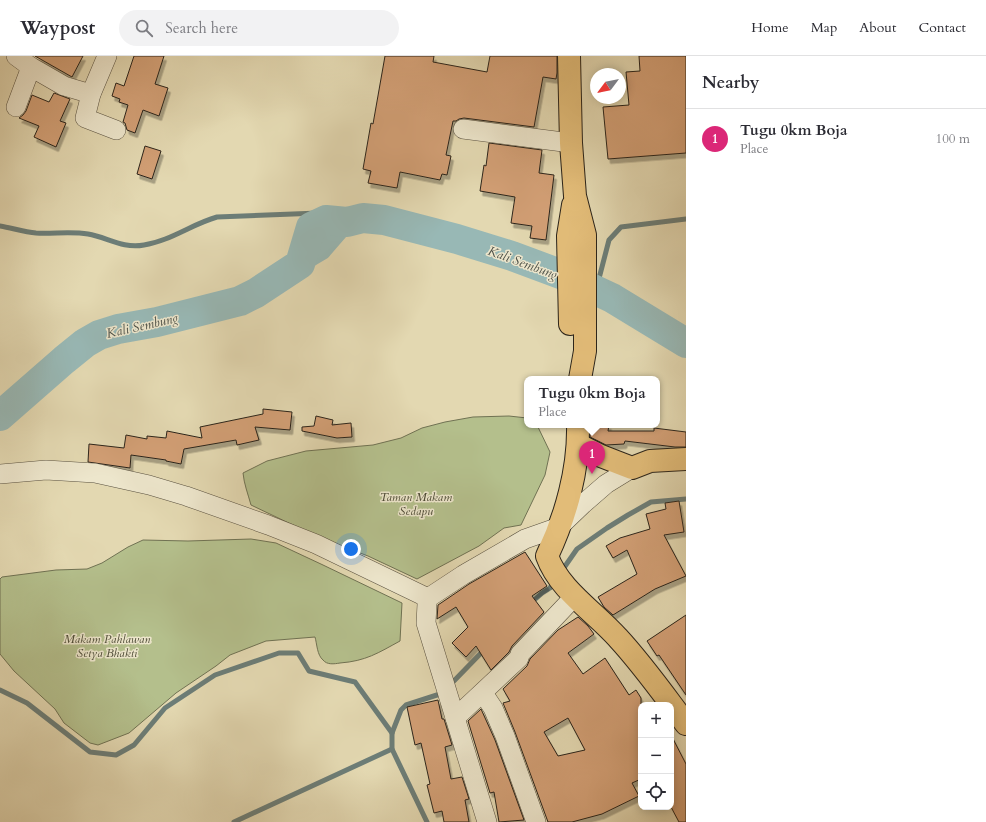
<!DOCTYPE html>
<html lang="en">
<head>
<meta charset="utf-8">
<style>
	:root { --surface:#fff; --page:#f2f2f3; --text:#2b2b33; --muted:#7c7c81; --line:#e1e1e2; --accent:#db2777 }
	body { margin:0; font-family:Cardo,serif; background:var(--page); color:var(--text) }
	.controls { position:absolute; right:12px; bottom:12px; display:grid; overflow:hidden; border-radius:8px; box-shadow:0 2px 10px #0003 }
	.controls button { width:36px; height:36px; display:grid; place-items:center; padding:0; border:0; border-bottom:1px solid var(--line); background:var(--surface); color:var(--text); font:20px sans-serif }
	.compass { position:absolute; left:590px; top:12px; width:36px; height:36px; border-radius:50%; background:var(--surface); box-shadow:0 2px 10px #0003; rotate:238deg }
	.you { position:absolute; left:351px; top:493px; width:14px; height:14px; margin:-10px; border:3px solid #fff; border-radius:50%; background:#1a73e8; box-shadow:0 0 0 6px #1a73e833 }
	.badge { display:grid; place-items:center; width:26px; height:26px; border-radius:50%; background:var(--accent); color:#fff; font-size:13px; font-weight:700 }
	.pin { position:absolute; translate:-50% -33px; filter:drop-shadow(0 1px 2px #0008) }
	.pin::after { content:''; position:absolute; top:21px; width:14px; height:12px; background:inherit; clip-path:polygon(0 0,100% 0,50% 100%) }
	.popup { position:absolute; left:524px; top:320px; width:136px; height:52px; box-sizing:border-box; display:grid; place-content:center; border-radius:8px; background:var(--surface); filter:drop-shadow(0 1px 3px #0005); font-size:13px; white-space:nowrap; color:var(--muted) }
	.popup b { font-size:15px; color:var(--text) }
	.popup::after { content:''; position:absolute; left:50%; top:100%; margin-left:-8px; border:8px solid transparent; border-top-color:var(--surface) }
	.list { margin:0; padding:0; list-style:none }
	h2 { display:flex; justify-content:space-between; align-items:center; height:52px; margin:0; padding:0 16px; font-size:17px }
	h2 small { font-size:13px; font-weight:400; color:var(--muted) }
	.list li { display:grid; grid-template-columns:26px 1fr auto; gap:12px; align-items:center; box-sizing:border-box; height:60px; padding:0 16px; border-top:1px solid var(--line) }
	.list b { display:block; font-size:15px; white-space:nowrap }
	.list p { margin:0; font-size:13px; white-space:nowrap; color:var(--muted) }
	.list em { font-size:13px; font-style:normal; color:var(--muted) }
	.icon { flex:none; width:22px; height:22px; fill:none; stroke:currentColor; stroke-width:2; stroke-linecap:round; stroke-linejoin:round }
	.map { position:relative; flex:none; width:686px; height:766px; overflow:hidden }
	header { display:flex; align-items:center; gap:24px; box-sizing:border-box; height:56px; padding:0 20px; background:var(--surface); border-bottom:1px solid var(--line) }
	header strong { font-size:19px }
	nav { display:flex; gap:22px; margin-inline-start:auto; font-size:14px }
	.search { width:280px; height:36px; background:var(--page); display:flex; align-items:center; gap:10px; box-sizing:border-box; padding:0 14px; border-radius:22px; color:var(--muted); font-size:15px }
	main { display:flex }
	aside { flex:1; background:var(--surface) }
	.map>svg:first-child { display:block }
	.green { fill:#b4bf8c; stroke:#707253 }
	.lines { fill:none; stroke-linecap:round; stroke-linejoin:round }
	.stream { stroke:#6c7d77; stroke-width:5 }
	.canal { stroke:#98b8b5; stroke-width:18 }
	.river { stroke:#98b8b5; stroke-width:30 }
	.building { fill:#d29f75; stroke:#2b241a; fill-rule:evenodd; filter:url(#shadow) }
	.minor-casing { stroke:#595140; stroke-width:20 }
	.major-casing { stroke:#2b241a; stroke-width:24 }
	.minor { stroke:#ede6cc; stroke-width:19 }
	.major { stroke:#e2bc78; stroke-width:22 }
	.labels { text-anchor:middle; stroke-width:3; stroke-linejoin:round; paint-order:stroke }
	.park-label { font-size:12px; font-style:italic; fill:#4d4b36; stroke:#ede6cc }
	.water-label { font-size:13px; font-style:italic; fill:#4c5048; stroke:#ede6cc }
</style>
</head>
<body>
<header>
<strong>Waypost</strong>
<div class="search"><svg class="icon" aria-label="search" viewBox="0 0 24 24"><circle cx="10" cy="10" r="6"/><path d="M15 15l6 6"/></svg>Search here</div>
<nav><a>Home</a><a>Map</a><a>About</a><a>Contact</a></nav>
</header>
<main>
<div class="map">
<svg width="686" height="766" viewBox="0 0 686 766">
	<defs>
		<filter id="shadow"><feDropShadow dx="2.5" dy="4.5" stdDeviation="0" flood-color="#0004"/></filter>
	</defs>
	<rect width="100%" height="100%" fill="#e3d8b1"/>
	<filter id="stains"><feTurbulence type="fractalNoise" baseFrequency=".005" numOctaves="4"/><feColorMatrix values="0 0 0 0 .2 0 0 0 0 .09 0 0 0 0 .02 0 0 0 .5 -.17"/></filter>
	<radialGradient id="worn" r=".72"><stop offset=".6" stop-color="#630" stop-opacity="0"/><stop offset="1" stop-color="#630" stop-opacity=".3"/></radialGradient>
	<g class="green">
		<path d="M509 360 527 362V369H537L550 396 545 419 521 469 504 472 479 490 417 523 368 500 316 480 251 449C248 438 244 428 243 417L267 405 306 395 373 389 401 382 422 372 445 366 473 361Z"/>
		<path d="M251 483 276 487 323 509 402 547 400 585C378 597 366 605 340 607 334 608 327 609 323 604 317 599 317 588 315 581L266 585 230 599 216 610 176 637 129 677 98 689 90 687 64 667 55 653 14 615 0 598V523L2 521 56 514 87 513 102 507 128 491 143 484 188 485Z"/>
	</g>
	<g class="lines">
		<g class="stream">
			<path d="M0 170C12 172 24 176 36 177 53 178 71 175 88 178 107 181 122 193 144 189 170 185 192 168 217 161L319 157 323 158 326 164"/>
			<path d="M596 234 609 184 621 171 686 163"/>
			<path d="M561 516 577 493 607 472 628 459 651 446 686 443"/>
			<path d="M531 547 542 537 550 532 554 526"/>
			<path d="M449 630 484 594"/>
			<path d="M0 634 27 647 90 696 116 699 134 689 165 652 215 619 279 597H298L309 615 355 626 392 677"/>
			<path d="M234 766 392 693"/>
			<path d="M427 766 392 693V677L401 654 406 649 440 638 443 635"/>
		</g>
		<path class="canal" d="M300 208 322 195 347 166"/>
		<path class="river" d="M0 360 64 304 85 287 99 279 118 273 157 266 240 245 256 237 300 208 311 171 326 164 347 166 363 162 384 164 457 183 512 200 563 219 612 242 686 287"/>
	</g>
	<g class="building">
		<path d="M35 0H83L72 21Z"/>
		<path d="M134 0H164L155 28 168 32 159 60 143 54 135 77 127 74 125 67 123 66 128 49 119 46 120 43 112 40 116 27 124 30Z"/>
		<path d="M385 0H434L433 6 487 16 490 0H557V17L556 23 543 21 534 71 464 62 459 63 456 65H453L446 99 451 100 447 119 442 118 440 124 400 116 397 132 368 127 371 115 363 113 371 67 373 68Z"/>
		<path d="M639 0H686V97L608 103 603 51 629 49 626 16 640 15Z"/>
		<path d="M54 37 70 43 60 65 66 67 56 91 34 81 39 70 19 62 23 59 26 55 32 39 49 46Z"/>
		<path d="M489 87 542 94 539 117 554 119 546 184 530 182 532 170 511 167 515 141 480 135 484 109 486 110Z"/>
		<path d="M145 90 161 95 152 123 137 118Z"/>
		<path d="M263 353 292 356 290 374 255 371 259 384 237 389 236 384 184 393 181 408 166 405V404L131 399 130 412 88 406 89 388 124 392 126 379 147 383V380L166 382 167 375 202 382 200 371 263 358Z"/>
		<path d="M316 360 333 364 332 369 351 367 352 381 337 382 302 375V371L314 370Z"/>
		<path d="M590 369H609L608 375H654V372L686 376V391H675L625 385 624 388 606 389 590 381Z"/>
		<path d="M679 445 684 476 664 479 686 520 655 533 613 559 604 551 598 541 637 518 627 494 613 502 606 490 620 482 650 473 646 458 666 453 665 447Z"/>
		<path d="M525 496 547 530 532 540 544 556 512 590 509 596 491 614 476 590 466 601 452 587 468 571 456 551 437 563 438 549 469 528Z"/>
		<path d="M686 559V639L659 599 657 600 647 585Z"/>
		<path d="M578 561 588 570 594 578 568 597 583 618 605 602 629 639 636 634 641 642V723L632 727 639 740 602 758 572 766H548L515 676 503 647 510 645 503 633 527 610 530 603 558 574ZM568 662 585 694 558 700 544 676Z"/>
		<path d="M438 644 442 663H444L452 689 445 691 451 723 462 721 469 743 465 744 469 766H444L442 755 434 757 427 729 430 728 421 687 415 689 407 651Z"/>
		<path d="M481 653 495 684 524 764 499 766 494 736 490 737 468 665Z"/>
		<path d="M671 679 686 708V766H679L671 751Z"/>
	</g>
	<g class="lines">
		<defs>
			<g id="minor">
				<path d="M16 0 31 11 64 30 91 38"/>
				<path d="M107 0 91 38 85 62 116 74"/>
				<path d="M16 51 31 11"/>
				<path d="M463 73 571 87"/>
				<path d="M0 418 46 414 95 417 149 429 186 440 268 469 316 488 428 542"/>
				<path d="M483 637 493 652 505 680 536 766"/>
				<path d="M455 662 519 602 520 598 575 540"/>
				<path d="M487 766 426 567 427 548 428 542 463 519 525 483 559 471 583 448 606 428 632 412"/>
			</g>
			<g id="major">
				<path d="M569 0 571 87 575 140 585 179V295L580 323"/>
				<path d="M570 268 568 180 573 149"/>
				<path d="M578 369C579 413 566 460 547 500 559 534 595 556 618 582 643 609 664 639 686 668"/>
				<path d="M579 389 601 400 632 412 650 405 686 403"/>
			</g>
		</defs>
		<use href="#minor" class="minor-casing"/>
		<use href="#major" class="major-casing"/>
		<use href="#minor" class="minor"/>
		<use href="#major" class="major"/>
	</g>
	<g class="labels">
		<g class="park-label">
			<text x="416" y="445">Taman Makam<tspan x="416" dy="14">Sedapu</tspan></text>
			<text x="107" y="587">Makam Pahlawan<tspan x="107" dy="14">Setya Bhakti</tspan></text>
		</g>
		<g class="water-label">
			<text transform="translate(523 206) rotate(20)" y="5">Kali Sembung</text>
			<text transform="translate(142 269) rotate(-13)" y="5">Kali Sembung</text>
		</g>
	</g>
	<rect width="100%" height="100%" filter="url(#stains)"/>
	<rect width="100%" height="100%" fill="url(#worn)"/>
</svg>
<div class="controls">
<button>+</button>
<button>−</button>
<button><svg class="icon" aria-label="locate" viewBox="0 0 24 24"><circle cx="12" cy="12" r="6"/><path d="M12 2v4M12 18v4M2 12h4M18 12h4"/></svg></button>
</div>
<svg class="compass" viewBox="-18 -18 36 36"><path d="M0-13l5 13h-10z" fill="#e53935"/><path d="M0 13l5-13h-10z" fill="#7c7c81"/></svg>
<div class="you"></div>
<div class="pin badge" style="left:592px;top:418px">1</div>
<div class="popup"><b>Tugu 0km Boja</b>Place</div>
</div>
<aside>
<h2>Nearby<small></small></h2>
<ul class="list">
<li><span class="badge">1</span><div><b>Tugu 0km Boja</b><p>Place</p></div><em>100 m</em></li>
</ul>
</aside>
</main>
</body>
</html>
